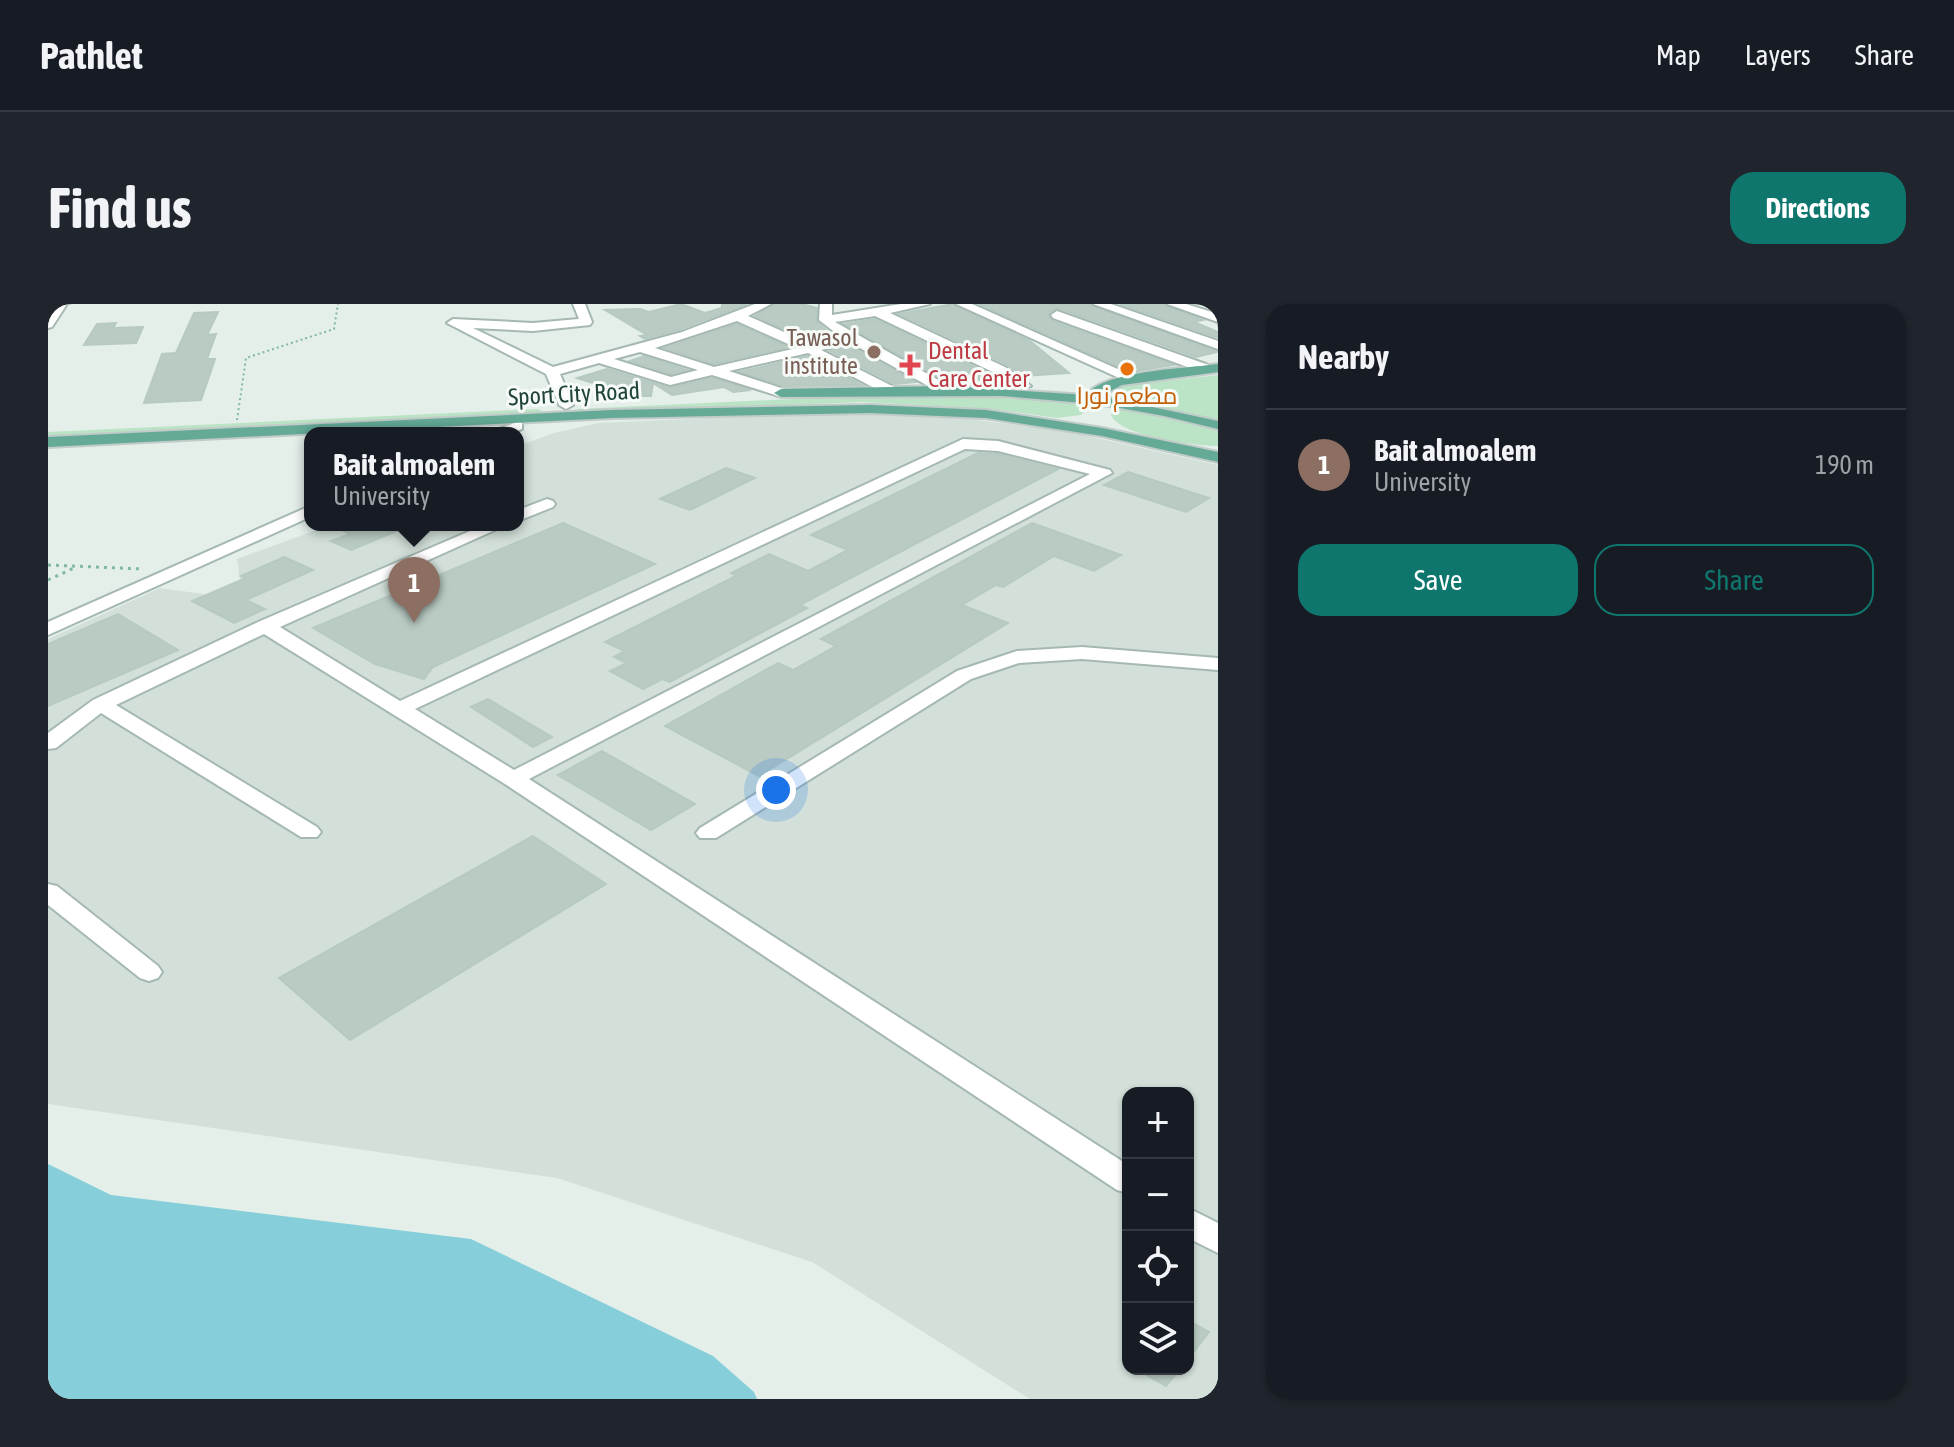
<!DOCTYPE html>
<html lang="en">
<head>
<meta charset="utf-8">
<style>
	:root { --surface:#171b24; --page:#20242c; --text:#f1f3f6; --muted:#9ea1a6; --line:#363941; --accent:#0f766e }
	body { margin:0; font-family:"Asap Condensed",Cairo,sans-serif; background:var(--page); color:var(--text) }
	.controls { position:absolute; right:24px; bottom:24px; display:grid; overflow:hidden; border-radius:16px; box-shadow:0 2px 6px #0004 }
	.controls button { width:72px; height:72px; display:grid; place-items:center; padding:0; border:0; border-bottom:2px solid var(--line); background:var(--surface); color:var(--text); font:40px sans-serif }
	.you { position:absolute; left:728px; top:486px; width:28px; height:28px; margin:-20px; border:6px solid #fff; border-radius:50%; background:#1a73e8; box-shadow:0 0 0 12px #1a73e833 }
	.badge { display:grid; place-items:center; width:52px; height:52px; border-radius:50%; background:var(--accent); color:#fff; font-size:26px; font-weight:700 }
	.pin { position:absolute; translate:-50% -66px; filter:drop-shadow(0 2px 4px #0008) }
	.pin::after { content:''; position:absolute; top:42px; width:28px; height:24px; background:inherit; clip-path:polygon(0 0,100% 0,50% 100%) }
	.popup { position:absolute; left:256px; top:123px; width:220px; height:104px; box-sizing:border-box; display:grid; place-content:center; border-radius:16px; background:var(--surface); filter:drop-shadow(0 2px 6px #0005); font-size:26px; white-space:nowrap; color:var(--muted) }
	.popup b { font-size:30px; color:var(--text) }
	.popup::after { content:''; position:absolute; left:50%; top:100%; margin-left:-16px; border:16px solid transparent; border-top-color:var(--surface) }
	.list { margin:0; padding:0; list-style:none }
	h2 { display:flex; justify-content:space-between; align-items:center; height:104px; margin:0; padding:0 32px; font-size:34px }
	h2 small { font-size:26px; font-weight:400; color:var(--muted) }
	.list li { display:grid; grid-template-columns:52px 1fr auto; gap:24px; align-items:center; box-sizing:border-box; height:112px; padding:0 32px; border-top:2px solid var(--line) }
	.list b { display:block; font-size:30px; white-space:nowrap }
	.list p { margin:0; font-size:26px; white-space:nowrap; color:var(--muted) }
	.list em { font-size:26px; font-style:normal; color:var(--muted) }
	.actions { display:flex; gap:16px; padding:24px 32px }
	.actions a { flex:1; padding:18px 0; border:2px solid var(--accent); border-radius:24px; text-align:center; font-size:28px; color:var(--accent) }
	.actions .main { background:var(--accent); color:#fff }
	.icon { flex:none; width:44px; height:44px; fill:none; stroke:currentColor; stroke-width:2; stroke-linecap:round; stroke-linejoin:round }
	.map { position:relative; flex:none; width:1170px; height:1095px; overflow:hidden; border-radius:24px }
	header { display:flex; align-items:center; gap:48px; box-sizing:border-box; height:112px; padding:0 40px; background:var(--surface); border-bottom:2px solid var(--line) }
	header strong { font-size:38px }
	nav { display:flex; gap:44px; margin-inline-start:auto; font-size:28px }
	.intro { display:flex; align-items:center; justify-content:space-between; box-sizing:border-box; height:192px; padding:0 48px }
	h1 { margin:0; font-size:56px }
	.button { padding:20px 36px; border-radius:24px; background:var(--accent); color:#fff; font-size:28px; font-weight:700 }
	main { display:flex; gap:48px; padding:0 48px }
	aside { flex:1; background:var(--surface); border-radius:24px; box-shadow:0 2px 6px #0004 }
	.map>svg:first-child { display:block }
	.built { fill:#d2e0d9; fill-rule:evenodd }
	.green { fill:#bbe3c5 }
	.water { fill:#86cfda }
	.building { fill:#b9cbc3; stroke:#b6cac1; stroke-width:2 }
	.lines { fill:none; stroke-linecap:round; stroke-linejoin:round }
	.minor-casing { stroke:#a6b8b2; stroke-width:4 }
	.major-casing { stroke:#c1cbc8; stroke-width:4 }
	.path-far1 { stroke:#81b7a5; stroke-width:2; stroke-dasharray:2 3; stroke-linecap:butt }
	.path { stroke:#81b7a5; stroke-width:3; stroke-dasharray:3 5; stroke-linecap:butt }
	.minor { fill:#fff; fill-rule:evenodd }
	.major { fill:#64aa97; fill-rule:evenodd }
	.education-dot { fill:#8d6e63; stroke:#f6fbf8; stroke-width:3 }
	.health-dot { fill:#e0444e; stroke:#f6fbf8; stroke-width:3 }
	.food-dot { fill:#e8710a; stroke:#f6fbf8; stroke-width:3 }
	.labels { text-anchor:middle; stroke-width:6; stroke-linejoin:round; paint-order:stroke }
	.far-education-label { font-size:24px; fill:#785e54; stroke:#f6fbf8; text-anchor:end }
	.far-health-label { font-size:24px; fill:#be3a42; stroke:#f6fbf8; text-anchor:start }
	.far-street-label { font-size:24px; fill:#21443a; stroke:#f6fbf8 }
	.far-food-label { font-size:24px; fill:#c56008; stroke:#f6fbf8 }
</style>
</head>
<body>
<header>
<strong>Pathlet</strong>
<nav><a>Map</a><a>Layers</a><a>Share</a></nav>
</header>
<div class="intro"><h1>Find us</h1><a class="button">Directions</a></div>
<main>
<div class="map">
<svg width="1170" height="1095" viewBox="0 0 1170 1095">
	<rect width="100%" height="100%" fill="#e4efea"/>
	<path class="built" d="M818 107 914 114 1022 128 1170 161V1095H982L764 958 509 874 0 800V335L112 284 162 291 192 277 189 255 282 221H470V142L506 129 551 119ZM1080 789H1140V1065H1080Z"/>
	<g class="green">
		<path d="M1170 71V118L1088 99 1065 89 1073 82Z"/>
		<path d="M944 90 1031 98 1038 104 1033 111 1009 114 944 105 815 98 538 109 528 105 809 92Z"/>
		<path d="M490 105 495 108 0 132V128Z"/>
		<path d="M1078 105 1170 127V142C1148 142 1071 132 1063 111L1065 107Z"/>
	</g>
	<path class="water" d="M0 860 63 891 423 935 665 1052 706 1088 709 1095H0Z"/>
	<g class="building">
		<path d="M633 0 657 9 674 4V0H699L633 25 597 35 592 32 599 31 557 6 592 5 601 8Z"/>
		<path d="M726 0H754L769 4V18L786 32 763 37 707 12Z"/>
		<path d="M905 0 982 37 1021 69 975 72 958 60 851 10Z"/>
		<path d="M931 0H1042L1169 48 1148 53 1010 4 1001 8 1004 17 1125 61 1083 68Z"/>
		<path d="M1072 0H1116L1155 16 1146 18 1170 28V34Z"/>
		<path d="M170 8 159 31 168 30 159 55H167L153 96 96 99 114 50 128 49 146 9Z"/>
		<path d="M827 15 946 72 950 74 899 78 796 20Z"/>
		<path d="M68 19 65 24 95 23 88 39 36 41 49 20Z"/>
		<path d="M689 20 740 43 666 60 617 44Z"/>
		<path d="M803 42 867 78 847 80 782 47Z"/>
		<path d="M596 52 639 66 623 70 582 57Z"/>
		<path d="M760 52 814 81 736 82 692 68Z"/>
		<path d="M559 65 621 84 664 74 703 86 685 88 676 83 624 91 605 79 603 92H586L529 74Z"/>
		<path d="M930 149 950 150 1010 165 791 280 752 301 759 304 622 378 614 375 595 385 562 367 579 359 566 353 577 347 557 338 688 272 683 269 721 250 760 267 800 246 763 231Z"/>
		<path d="M678 164 707 174 642 206 612 195Z"/>
		<path d="M1080 168 1161 194 1138 208 1056 181Z"/>
		<path d="M515 219 607 260 385 363 376 375 327 360 265 324Z"/>
		<path d="M984 219 1073 251 1046 267 1006 252 955 283 948 281 914 301 960 319 711 472 617 422 730 359 745 366 788 342 773 335Z"/>
		<path d="M283 221H363L303 246 283 237 302 230Z"/>
		<path d="M236 253 265 266 198 296 217 305 186 319 144 297 198 274 193 272Z"/>
		<path d="M70 310 130 346 0 402V340Z"/>
		<path d="M440 395 504 433 485 443 423 403Z"/>
		<path d="M554 447 647 500 603 526 510 471Z"/>
		<path d="M485 532 558 580 302 736 231 674Z"/>
		<path d="M1140 1016 1161 1028 1140 1055Z"/>
		<path d="M1088 1065H1132L1118 1082Z"/>
	</g>
	<g class="lines">
		<defs>
			<g id="minor">
				<path d="M7 0H19L4 23 0 24V10Z"/>
				<path d="M525 0H537L544 18 542 21 485 27 425 24 505 63 634 28 707 0H723L700 12 763 40 793 33 771 16 772 0H784V11L853 0H882L842 9 957 63 983 82 971 85 947 69 827 12 787 18 901 82V88H891L803 39 773 46 846 83V89H836L760 49 681 67 739 86V92L734 93 664 71 622 81 551 59 512 70 525 101 518 105 511 101 498 70 399 19 405 15 485 19 531 15ZM689 17 749 44 666 63 607 44ZM592 48 650 66 623 73 566 55Z"/>
				<path d="M908 0H924L1092 75 1080 78Z"/>
				<path d="M1045 0H1063L1170 37V45Z"/>
				<path d="M1119 0H1138L1170 10V18Z"/>
				<path d="M1009 7 1166 63 1168 66 1156 69 1005 14 1003 11Z"/>
				<path d="M469 118 474 119V125L463 129H441Z"/>
				<path d="M915 135 950 137 1062 166 1064 169 481 475 1080 861V889L1069 886 457 480 216 330 68 401 269 523 273 528 269 533H253L53 409 8 444 0 445V429L45 396 210 318 436 221H458L232 323 352 397ZM917 145 950 147 1042 170 466 466 367 405Z"/>
				<path d="M499 195 505 197 507 200 505 203 470 217V206Z"/>
				<path d="M262 202V213L0 331V318Z"/>
				<path d="M1034 343 1170 354V366L1034 355 971 359 923 375 668 534H652L648 529 652 524 909 367 969 347Z"/>
				<path d="M0 580 9 582 110 662 114 668 110 674 101 677 92 674 0 601Z"/>
				<path d="M1140 904 1170 919V949L1140 934Z"/>
			</g>
			<g id="major">
				<path d="M1170 60V68L1074 81 1053 92 1170 117V125L1116 112 1050 100 1043 104 1036 99 954 92 733 93 726 89 733 85 899 82 1039 91C1053 67 1142 64 1170 60Z"/>
				<path d="M822 101 938 106 1054 124 1170 148V158L1054 132 938 114 822 109 564 114 0 143V133L564 106Z"/>
			</g>
		</defs>
		<use href="#minor" class="minor-casing"/>
		<use href="#major" class="major-casing"/>
		<path class="path-far1" d="M189 116 198 54 286 25 290 0"/>
		<g class="path">
			<path d="M0 261 94 265"/>
			<path d="M0 276 26 264"/>
		</g>
		<use href="#minor" class="minor"/>
		<use href="#major" class="major"/>
	</g>
	<circle class="education-dot" cx="826" cy="48" r="8"/>
	<path class="health-dot" d="M858 49h8v8h8v8h-8v8h-8v-8h-8v-8h8z"/>
	<circle class="food-dot" cx="1079" cy="65" r="8"/>
	<g class="labels">
		<g class="far-education-label">
			<text x="810" y="42">Tawasol<tspan x="810" dy="28">institute</tspan></text>
		</g>
		<g class="far-health-label">
			<text x="880" y="55">Dental<tspan x="880" dy="28">Care Center</tspan></text>
		</g>
		<g class="far-street-label">
			<text transform="translate(526 90) rotate(-3)" y="8">Sport City Road</text>
		</g>
		<g class="far-food-label">
			<text x="1079" y="100">مطعم نورا</text>
		</g>
	</g>
</svg>
<div class="controls">
<button>+</button>
<button>−</button>
<button><svg class="icon" aria-label="locate" viewBox="0 0 24 24"><circle cx="12" cy="12" r="6"/><path d="M12 2v4M12 18v4M2 12h4M18 12h4"/></svg></button>
<button><svg class="icon" aria-label="layers" viewBox="0 0 24 24"><path d="M12 4l9 5-9 5-9-5zM3 14l9 5 9-5"/></svg></button>
</div>
<div class="you"></div>
<div class="pin badge" style="left:366px;top:319px;background:#8d6e63">1</div>
<div class="popup"><b>Bait almoalem</b>University</div>
</div>
<aside>
<h2>Nearby<small></small></h2>
<ul class="list">
<li><span class="badge" style="background:#8d6e63">1</span><div><b>Bait almoalem</b><p>University</p></div><em>190 m</em></li>
</ul>
<div class="actions"><a class="main">Save</a><a>Share</a></div>
</aside>
</main>
</body>
</html>
